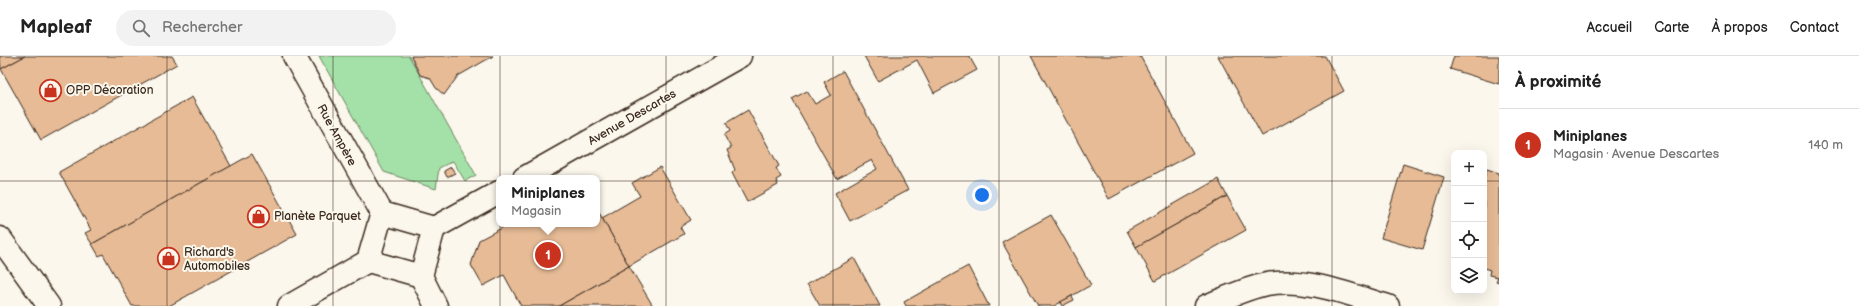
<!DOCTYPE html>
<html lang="fr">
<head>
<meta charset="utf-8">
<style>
	:root { --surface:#fff; --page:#f2f2f2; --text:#222; --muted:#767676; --line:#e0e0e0; --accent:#c8321e }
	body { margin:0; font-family:"Balsamiq Sans",sans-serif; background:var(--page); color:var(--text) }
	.controls { position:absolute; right:12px; bottom:12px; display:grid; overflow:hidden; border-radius:8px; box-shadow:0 4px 16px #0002 }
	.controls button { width:36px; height:36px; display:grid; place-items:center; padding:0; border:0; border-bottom:1px solid var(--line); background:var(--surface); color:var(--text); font:20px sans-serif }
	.you { position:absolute; left:982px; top:139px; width:14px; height:14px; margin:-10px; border:3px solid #fff; border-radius:50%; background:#1a73e8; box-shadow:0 0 0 6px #1a73e833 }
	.badge { display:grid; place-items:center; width:26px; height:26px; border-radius:50%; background:var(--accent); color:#fff; font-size:13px; font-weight:700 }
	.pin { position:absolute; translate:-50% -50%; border:2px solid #fff; box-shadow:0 1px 4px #0006 }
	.popup { position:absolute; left:496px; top:119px; width:104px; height:52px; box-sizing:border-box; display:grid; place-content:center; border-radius:8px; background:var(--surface); filter:drop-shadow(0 1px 3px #0005); font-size:13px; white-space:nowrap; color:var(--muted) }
	.popup b { font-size:15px; color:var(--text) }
	.popup::after { content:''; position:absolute; left:50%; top:100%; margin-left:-8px; border:8px solid transparent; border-top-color:var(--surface) }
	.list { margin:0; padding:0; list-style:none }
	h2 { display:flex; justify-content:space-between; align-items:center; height:52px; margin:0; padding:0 16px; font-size:17px }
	h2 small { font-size:13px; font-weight:400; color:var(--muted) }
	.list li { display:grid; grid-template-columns:26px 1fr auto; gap:12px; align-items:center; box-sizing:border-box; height:72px; padding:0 16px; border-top:1px solid var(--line) }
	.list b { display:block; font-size:15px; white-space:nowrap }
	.list p { margin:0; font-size:13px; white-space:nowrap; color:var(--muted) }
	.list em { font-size:13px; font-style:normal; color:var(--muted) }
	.icon { flex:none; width:22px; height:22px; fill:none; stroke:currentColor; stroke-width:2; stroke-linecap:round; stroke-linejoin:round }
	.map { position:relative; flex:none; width:1499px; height:250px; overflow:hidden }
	header { display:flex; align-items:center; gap:24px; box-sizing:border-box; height:56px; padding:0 20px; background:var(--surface); border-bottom:1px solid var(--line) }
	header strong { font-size:19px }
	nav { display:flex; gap:22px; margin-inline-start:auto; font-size:14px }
	.search { width:280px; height:36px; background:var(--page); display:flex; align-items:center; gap:10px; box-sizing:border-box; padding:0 14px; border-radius:22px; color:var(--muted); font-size:15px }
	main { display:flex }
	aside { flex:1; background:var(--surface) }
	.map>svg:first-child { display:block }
	.green { fill:#a3e1a8; stroke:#6f8663 }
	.building { fill:#e6bb96; stroke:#3b2a1e }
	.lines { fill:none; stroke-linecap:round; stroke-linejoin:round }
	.street-casing { stroke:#3b2a1e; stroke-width:25 }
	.street { stroke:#fbf7ec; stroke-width:22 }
	.grid { fill:none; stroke:#3b2a1e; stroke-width:1; stroke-opacity:0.55 }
	.labels { text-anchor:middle; stroke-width:4; stroke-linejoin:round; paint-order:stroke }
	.poi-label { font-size:12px; fill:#3b2a1e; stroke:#fbf7ec; text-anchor:start }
	.street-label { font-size:12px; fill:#3b2a1e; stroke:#fbf7ec }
</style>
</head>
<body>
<header>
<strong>Mapleaf</strong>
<div class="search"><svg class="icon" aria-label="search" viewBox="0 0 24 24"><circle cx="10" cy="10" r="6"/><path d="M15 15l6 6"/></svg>Rechercher</div>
<nav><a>Accueil</a><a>Carte</a><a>À propos</a><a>Contact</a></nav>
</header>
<main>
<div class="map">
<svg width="1499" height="250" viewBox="0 0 1499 250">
	<rect width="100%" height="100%" fill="#fbf7ec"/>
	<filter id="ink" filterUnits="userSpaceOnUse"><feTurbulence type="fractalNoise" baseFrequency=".025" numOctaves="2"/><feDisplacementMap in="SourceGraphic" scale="8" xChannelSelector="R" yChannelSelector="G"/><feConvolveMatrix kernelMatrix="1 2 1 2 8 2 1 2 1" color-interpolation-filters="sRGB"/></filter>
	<g filter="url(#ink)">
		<path class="green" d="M319 0H409L476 119 465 125 453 105 439 112 436 133 384 116Z"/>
		<g class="building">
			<path d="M0 0H25L1 13Z"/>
			<path d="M25 0H172L177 8 41 84 1 13Z"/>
			<path d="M411 0H493L458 20 444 39 436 32 430 22 420 19Z"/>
			<path d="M864 0H969L977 14 934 37 917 4 878 25Z"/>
			<path d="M1031 0H1140L1193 97 1109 143Z"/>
			<path d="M1218 0H1325L1344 35 1262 80Z"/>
			<path d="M1454 0H1499V28L1450 13Z"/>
			<path d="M843 15 908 134 850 165 835 137 877 113 872 104 837 123 792 43 807 35 815 48 831 39 824 26Z"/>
			<path d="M192 41 231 110 92 188 85 177 91 174 59 116Z"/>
			<path d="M748 54 779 110 776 112 781 121 776 124 778 129 747 146 732 117 735 114 727 94 731 92 724 79 730 75 726 67Z"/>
			<path d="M252 98 297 178 169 250H132L103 198 99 200 92 188Z"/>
			<path d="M1403 108 1444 121 1422 194 1381 182Z"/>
			<path d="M451 111 455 117 447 121 444 115Z"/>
			<path d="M660 111 691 164 680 171 684 178 629 210 602 162 640 140 632 127Z"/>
			<path d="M1487 113 1499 117V226L1496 225 1498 221 1489 219 1490 214 1484 212V123Z"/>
			<path d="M1218 123 1227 140 1136 191 1127 175Z"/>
			<path d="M1227 140 1246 174 1155 225 1136 191Z"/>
			<path d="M597 153 629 210 559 250H521L504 219 483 230 471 209 479 184 509 168H597Z"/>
			<path d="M1051 159 1091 229 1054 250H1038L1002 186Z"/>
			<path d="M854 202 880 250H820L807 228Z"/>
			<path d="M629 210 653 250H559Z"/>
			<path d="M968 210 989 250H906L904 246Z"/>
			<path d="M1072 240 1074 244 1062 250 1060 246Z"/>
		</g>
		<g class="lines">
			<defs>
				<g id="street">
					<path d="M294 0 382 157"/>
					<path d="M524 122 740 0"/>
					<path d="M382 157 434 172 421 220 368 205Z"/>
					<path d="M434 172 499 136"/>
					<path d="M0 182 49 250"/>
					<path d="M421 220 436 250"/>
					<path d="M289 250 368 205"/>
					<path d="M1206 250C1226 242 1246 232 1267 228 1307 221 1350 239 1388 250"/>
				</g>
			</defs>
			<use href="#street" class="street-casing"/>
			<use href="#street" class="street"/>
		</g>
	</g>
	<path class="grid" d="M167 0V250M333 0V250M500 0V250M666 0V250M833 0V250M999 0V250M1166 0V250M1332 0V250M0 125H1454M1484 125H1499"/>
	<defs>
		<symbol id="shop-ring" viewBox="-11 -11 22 22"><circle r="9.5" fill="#fbf7ec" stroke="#c8321e" stroke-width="1.5"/><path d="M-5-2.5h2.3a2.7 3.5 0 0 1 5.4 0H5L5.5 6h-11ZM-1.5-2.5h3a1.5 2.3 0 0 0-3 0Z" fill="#c8321e"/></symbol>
	</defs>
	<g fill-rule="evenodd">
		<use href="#shop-ring" x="38" y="22" width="25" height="25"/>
		<use href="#shop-ring" x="246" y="148" width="25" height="25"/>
		<use href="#shop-ring" x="156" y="190" width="25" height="25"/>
	</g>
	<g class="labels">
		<g class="poi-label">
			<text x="66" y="38">OPP Décoration</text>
			<text x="274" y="164">Planète Parquet</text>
			<text x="184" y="200">Richard's<tspan x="184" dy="14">Automobiles</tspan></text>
		</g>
		<g class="street-label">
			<text transform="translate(632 61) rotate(-30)" y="4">Avenue Descartes</text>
			<text transform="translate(337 79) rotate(61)" y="4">Rue Ampère</text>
		</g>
	</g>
</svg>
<div class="controls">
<button>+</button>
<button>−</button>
<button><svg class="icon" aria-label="locate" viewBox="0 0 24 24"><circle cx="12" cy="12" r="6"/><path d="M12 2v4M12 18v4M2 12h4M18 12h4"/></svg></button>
<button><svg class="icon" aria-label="layers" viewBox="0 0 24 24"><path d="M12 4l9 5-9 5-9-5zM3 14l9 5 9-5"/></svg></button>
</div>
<div class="you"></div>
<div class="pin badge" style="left:548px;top:199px">1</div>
<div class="popup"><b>Miniplanes</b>Magasin</div>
</div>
<aside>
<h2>À proximité<small></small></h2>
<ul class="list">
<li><span class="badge">1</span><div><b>Miniplanes</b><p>Magasin · Avenue Descartes</p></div><em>140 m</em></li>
</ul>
</aside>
</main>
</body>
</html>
